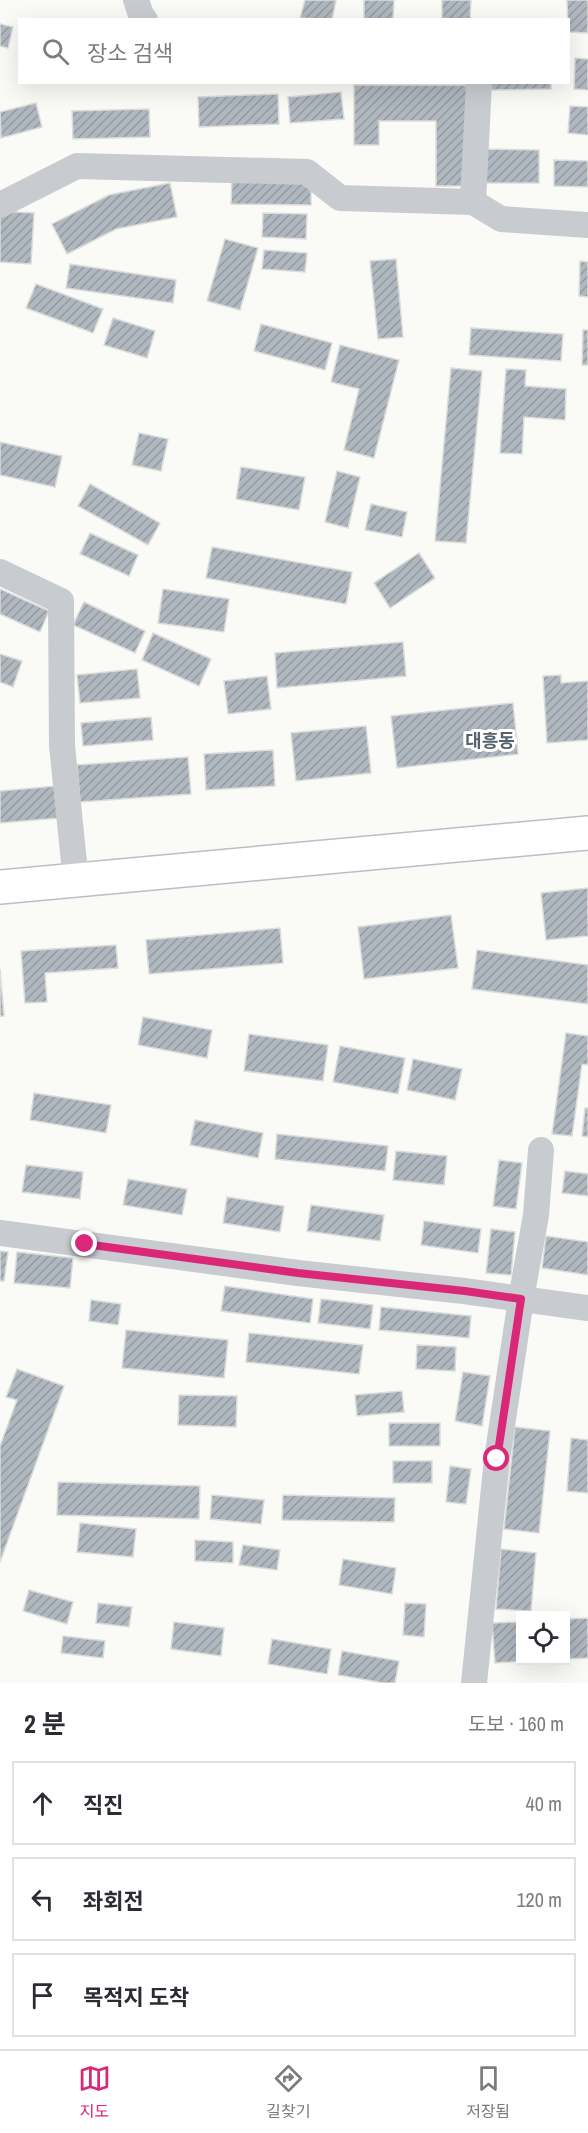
<!DOCTYPE html>
<html lang="ko">
<head>
<meta charset="utf-8">
<style>
	:root { --surface:#fff; --page:#f2f2f3; --text:#2b2b33; --muted:#7c7c81; --line:#e1e1e2; --accent:#db2777 }
	body { margin:0; font-family:"Archivo Narrow","Noto Sans KR",sans-serif; background:var(--page); color:var(--text) }
	.controls { position:absolute; right:18px; bottom:18px; display:grid; overflow:hidden; border-radius:0px; box-shadow:0 6px 24px #0002 }
	.controls button { width:54px; height:54px; display:grid; place-items:center; padding:0; border:0; border-bottom:2px solid var(--line); background:var(--surface); color:var(--text); font:30px sans-serif }
	.stop { position:absolute; width:18px; height:18px; margin:-14px; border:4px solid #db2777; border-radius:50%; background:#fff }
	.stop.end { background:#db2777; border-color:#fff; box-shadow:0 2px 6px #0008 }
	.list { margin:0; padding:0; list-style:none }
	h2 { display:flex; justify-content:space-between; align-items:center; height:78px; margin:0; padding:0 24px; font-size:26px }
	h2 small { font-size:20px; font-weight:400; color:var(--muted) }
	.list li { display:grid; grid-template-columns:39px 1fr auto; gap:18px; align-items:center; box-sizing:border-box; height:84px; margin:0 12px 12px; padding:0 12px; border:2px solid var(--line); border-radius:0px }
	.list b { display:block; font-size:22px; white-space:nowrap }
	.list em { font-size:20px; font-style:normal; color:var(--muted) }
	.icon { flex:none; width:33px; height:33px; fill:none; stroke:currentColor; stroke-width:2; stroke-linecap:round; stroke-linejoin:round }
	.map { position:relative; flex:none; width:588px; height:1683px; overflow:hidden }
	.search { position:absolute; background:var(--surface); box-shadow:0 6px 24px #0002; left:18px; right:18px; top:18px; height:66px; display:flex; align-items:center; gap:15px; box-sizing:border-box; padding:0 21px; border-radius:0px; color:var(--muted); font-size:22px }
	.sheet { height:366px; background:var(--surface) }
	nav { display:flex; justify-content:space-around; align-items:center; box-sizing:border-box; height:84px; border-top:2px solid var(--line); background:var(--surface); font-size:16px; color:var(--muted) }
	nav a { display:grid; justify-items:center; gap:3px }
	nav .on { color:var(--accent) }
	.map>svg:first-child { display:block }
	.building { fill:url(#building-hatch); stroke:#dcdcda; stroke-width:1.5 }
	.lines { fill:none; stroke-linecap:round; stroke-linejoin:round }
	.secondary-casing { stroke:#b9bfc4; stroke-width:36 }
	.minor { stroke:#c8cbd0; stroke-width:26 }
	.secondary { stroke:#fff; stroke-width:33 }
	.route { stroke:#db2777; stroke-width:8 }
	.labels { text-anchor:middle; stroke-width:6; stroke-linejoin:round; paint-order:stroke }
	.quarter-label { font-size:18px; font-weight:bold; fill:#55626f; stroke:#fff }
</style>
</head>
<body>
<div class="map">
<svg width="588" height="1683" viewBox="0 0 588 1683">
	<defs>
		<pattern id="building-hatch" width="6" height="6" patternUnits="userSpaceOnUse" patternTransform="scale(1.5)"><rect width="6" height="6" fill="#b0b8bf"/><path d="M-1 1l2-2M0 6l6-6M5 7l2-2" fill="none" stroke="#939aa1"/></pattern>
	</defs>
	<rect width="100%" height="100%" fill="#fafaf7"/>
	<g class="building">
		<path d="M305 0H336L332 20 300 18Z"/>
		<path d="M364 0H394L393 20H364Z"/>
		<path d="M442 0H471L470 20H442Z"/>
		<path d="M567 0H588V33L568 32Z"/>
		<path d="M0 24 13 27 8 48 0 46Z"/>
		<path d="M575 58 588 59V90L574 89Z"/>
		<path d="M491 82H551V89L491 90Z"/>
		<path d="M354 85H470V186H436V121H379V145H354Z"/>
		<path d="M341 92 344 119 290 123 288 97Z"/>
		<path d="M278 94 279 124 199 127 198 97Z"/>
		<path d="M36 103 42 127 1 138 0 112Z"/>
		<path d="M570 106 588 107V135L568 133Z"/>
		<path d="M149 109 150 137 73 139 72 111Z"/>
		<path d="M486 149 539 150V183H486Z"/>
		<path d="M554 160 588 161V187L554 186Z"/>
		<path d="M232 177 311 179V205L231 204Z"/>
		<path d="M170 183 177 217 116 229 67 254 52 224 109 195Z"/>
		<path d="M0 211 34 213 31 264 0 262Z"/>
		<path d="M263 213 307 214 306 239 262 237Z"/>
		<path d="M225 239 258 248 240 310 207 301Z"/>
		<path d="M264 250 307 253 305 272 262 269Z"/>
		<path d="M396 259 403 337 378 339 370 261Z"/>
		<path d="M580 261 588 262V297L579 296Z"/>
		<path d="M70 264 176 280 173 303 66 288Z"/>
		<path d="M36 284 103 309 93 333 26 308Z"/>
		<path d="M113 318 155 331 147 358 104 345Z"/>
		<path d="M261 324 332 343 325 370 254 351Z"/>
		<path d="M471 328 563 334 561 361 469 355Z"/>
		<path d="M583 330H588V365H582Z"/>
		<path d="M340 345 399 360 374 458 344 450 359 389 331 382Z"/>
		<path d="M451 368 482 371 466 543 435 541Z"/>
		<path d="M506 369 526 370 525 386 566 389 565 420 524 417 522 454 500 453Z"/>
		<path d="M139 433 168 439 161 471 132 465Z"/>
		<path d="M0 442 62 456 55 487 0 475Z"/>
		<path d="M241 467 305 477 299 510 236 499Z"/>
		<path d="M337 471 360 477 348 528 325 522Z"/>
		<path d="M90 484 160 523 148 545 78 506Z"/>
		<path d="M371 504 407 512 402 537 365 530Z"/>
		<path d="M90 533 138 555 129 576 80 554Z"/>
		<path d="M212 547 352 572 346 604 206 578Z"/>
		<path d="M419 553 435 578 390 608 374 583Z"/>
		<path d="M0 589 49 611 40 632 0 614Z"/>
		<path d="M163 589 229 599 224 632 158 623Z"/>
		<path d="M84 602 145 631 135 653 73 625Z"/>
		<path d="M153 633 211 659 199 686 142 660Z"/>
		<path d="M403 642 406 676 277 688 275 653Z"/>
		<path d="M0 654 22 661 13 687 0 682Z"/>
		<path d="M137 669 140 698 80 703 77 675Z"/>
		<path d="M561 675V683L588 681V740L547 743 543 676Z"/>
		<path d="M267 676 271 709 228 714 224 681Z"/>
		<path d="M513 703 518 754 397 768 391 716Z"/>
		<path d="M151 717 153 740 83 746 81 723Z"/>
		<path d="M366 726 371 773 296 781 291 733Z"/>
		<path d="M273 750 275 786 206 790 204 754Z"/>
		<path d="M188 757 191 794 80 802 77 765Z"/>
		<path d="M56 786 59 818 0 823V791Z"/>
		<path d="M588 888V936L546 940 541 893Z"/>
		<path d="M451 915 458 968 364 979 358 927Z"/>
		<path d="M280 928 283 963 149 974 146 940Z"/>
		<path d="M116 945 118 968 45 973 47 1002 25 1003 21 951Z"/>
		<path d="M477 950 588 965V1004L472 989Z"/>
		<path d="M0 969 4 1016H0Z"/>
		<path d="M143 1017 212 1030 207 1058 138 1045Z"/>
		<path d="M566 1033 588 1036V1065L582 1064 572 1136 552 1134Z"/>
		<path d="M249 1034 328 1045 323 1081 244 1071Z"/>
		<path d="M340 1046 405 1058 398 1094 333 1082Z"/>
		<path d="M413 1059 462 1069 455 1100 407 1090Z"/>
		<path d="M34 1093 111 1105 106 1133 30 1120Z"/>
		<path d="M585 1108H588V1137L582 1136Z"/>
		<path d="M195 1120 263 1133 258 1158 190 1145Z"/>
		<path d="M277 1134 388 1146 385 1171 275 1159Z"/>
		<path d="M396 1151 447 1156 444 1185 393 1180Z"/>
		<path d="M499 1160 522 1163 516 1209 493 1206Z"/>
		<path d="M26 1165 83 1172 80 1199 22 1192Z"/>
		<path d="M565 1171 588 1174V1196L562 1193Z"/>
		<path d="M128 1179 187 1189 182 1215 123 1205Z"/>
		<path d="M227 1197 284 1206 280 1232 223 1223Z"/>
		<path d="M311 1205 384 1215 380 1241 307 1231Z"/>
		<path d="M424 1221 481 1229 478 1253 421 1245Z"/>
		<path d="M491 1229 515 1232 511 1275 486 1273Z"/>
		<path d="M546 1236 588 1242V1275L542 1268Z"/>
		<path d="M0 1251 8 1252 4 1281H0Z"/>
		<path d="M17 1252 73 1258 70 1288 14 1283Z"/>
		<path d="M225 1286 313 1299 310 1323 221 1311Z"/>
		<path d="M321 1299 373 1305 370 1329 318 1323Z"/>
		<path d="M91 1300 121 1304 118 1325 89 1321Z"/>
		<path d="M381 1307 471 1316 469 1338 379 1330Z"/>
		<path d="M126 1330 228 1340 224 1378 122 1368Z"/>
		<path d="M249 1333 363 1345 359 1374 246 1362Z"/>
		<path d="M417 1345 456 1347 455 1371 416 1369Z"/>
		<path d="M17 1369 64 1386 0 1562V1446L17 1400 6 1397Z"/>
		<path d="M463 1372 490 1376 482 1426 455 1421Z"/>
		<path d="M402 1391 404 1412 357 1416 355 1395Z"/>
		<path d="M179 1395 237 1396 236 1427 178 1425Z"/>
		<rect x="389" y="1423" width="51" height="23"/>
		<path d="M515 1427 550 1431 539 1533 504 1529Z"/>
		<path d="M571 1438 588 1440V1493L567 1491Z"/>
		<rect x="393" y="1461" width="39" height="22"/>
		<path d="M450 1466 471 1469 466 1504 446 1502Z"/>
		<path d="M58 1482 200 1486 199 1519 57 1515Z"/>
		<path d="M212 1495 264 1500 261 1524 210 1519Z"/>
		<path d="M283 1495 395 1498 394 1522 282 1520Z"/>
		<path d="M80 1523 136 1529 133 1557 77 1552Z"/>
		<path d="M195 1540 233 1542V1563L195 1561Z"/>
		<path d="M243 1545 280 1550 277 1570 239 1565Z"/>
		<path d="M501 1549 536 1553 531 1611 496 1609Z"/>
		<path d="M343 1559 396 1568 392 1594 339 1585Z"/>
		<path d="M29 1590 73 1602 67 1624 23 1611Z"/>
		<path d="M98 1603 132 1607 129 1627 96 1623Z"/>
		<path d="M405 1603 426 1604 424 1637 403 1635Z"/>
		<path d="M588 1618V1658L566 1659V1619Z"/>
		<path d="M174 1622 224 1628 221 1656 171 1649Z"/>
		<path d="M520 1622V1660H542L495 1663 492 1623Z"/>
		<path d="M63 1636 105 1641 103 1658 61 1653Z"/>
		<path d="M272 1639 331 1649 327 1674 268 1664Z"/>
		<path d="M342 1651 399 1661 395 1683H384L338 1675Z"/>
	</g>
	<g class="lines">
		<defs>
			<path id="secondary" d="M0 887 588 833"/>
		</defs>
		<use href="#secondary" class="secondary-casing"/>
		<g class="minor">
			<path d="M136 0 141 15 145 20"/>
			<path d="M473 202 479 82"/>
			<path d="M0 205 77 166 307 172 340 198 473 202 501 219 588 225"/>
			<path d="M0 572 61 601 62 746 76 881"/>
			<path d="M0 1233 298 1273 464 1291 588 1308"/>
			<path d="M474 1683 497 1459 521 1299 536 1215 541 1150"/>
		</g>
		<use href="#secondary" class="secondary"/>
	</g>
	<g class="lines">
		<path class="route" d="M85 1244 298 1273 465 1291 521 1299 497 1459"/>
	</g>
	<g class="labels">
		<g class="quarter-label">
			<text x="490" y="747">대흥동</text>
		</g>
	</g>
</svg>
<div class="controls">
<button><svg class="icon" aria-label="locate" viewBox="0 0 24 24"><circle cx="12" cy="12" r="6"/><path d="M12 2v4M12 18v4M2 12h4M18 12h4"/></svg></button>
</div>
<div class="stop" style="left:497px;top:1459px"></div>
<div class="stop end" style="left:85px;top:1244px"></div>
<div class="search"><svg class="icon" aria-label="search" viewBox="0 0 24 24"><circle cx="10" cy="10" r="6"/><path d="M15 15l6 6"/></svg>장소 검색</div>
</div>
<section class="sheet">
<h2>2 분<small>도보 · 160 m</small></h2>
<ul class="list">
<li><svg class="icon" aria-label="ahead" viewBox="0 0 24 24"><path d="M12 20V5M6 11l6-6 6 6"/></svg><div><b>직진</b></div><em>40 m</em></li>
<li><svg class="icon" aria-label="left" viewBox="0 0 24 24"><path d="M17 20v-9H6M10 6l-5 5 5 5"/></svg><div><b>좌회전</b></div><em>120 m</em></li>
<li><svg class="icon" aria-label="arrive" viewBox="0 0 24 24"><path d="M6 21V4h12l-3 4 3 4H6"/></svg><div><b>목적지 도착</b></div></li>
</ul>
</section>
<nav>
<a class="on"><svg class="icon" aria-label="map" viewBox="0 0 24 24"><path d="M3 6l6-2 6 2 6-2v14l-6 2-6-2-6 2zM9 4v14M15 6v14"/></svg>지도</a>
<a><svg class="icon" aria-label="directions" viewBox="0 0 24 24"><path d="M12 3l9 9-9 9-9-9zM9 14v-3h6M13 9l2 2-2 2"/></svg>길찾기</a>
<a><svg class="icon" aria-label="saved" viewBox="0 0 24 24"><path d="M7 4h10v16l-5-4-5 4z"/></svg>저장됨</a>
</nav>
</body>
</html>
